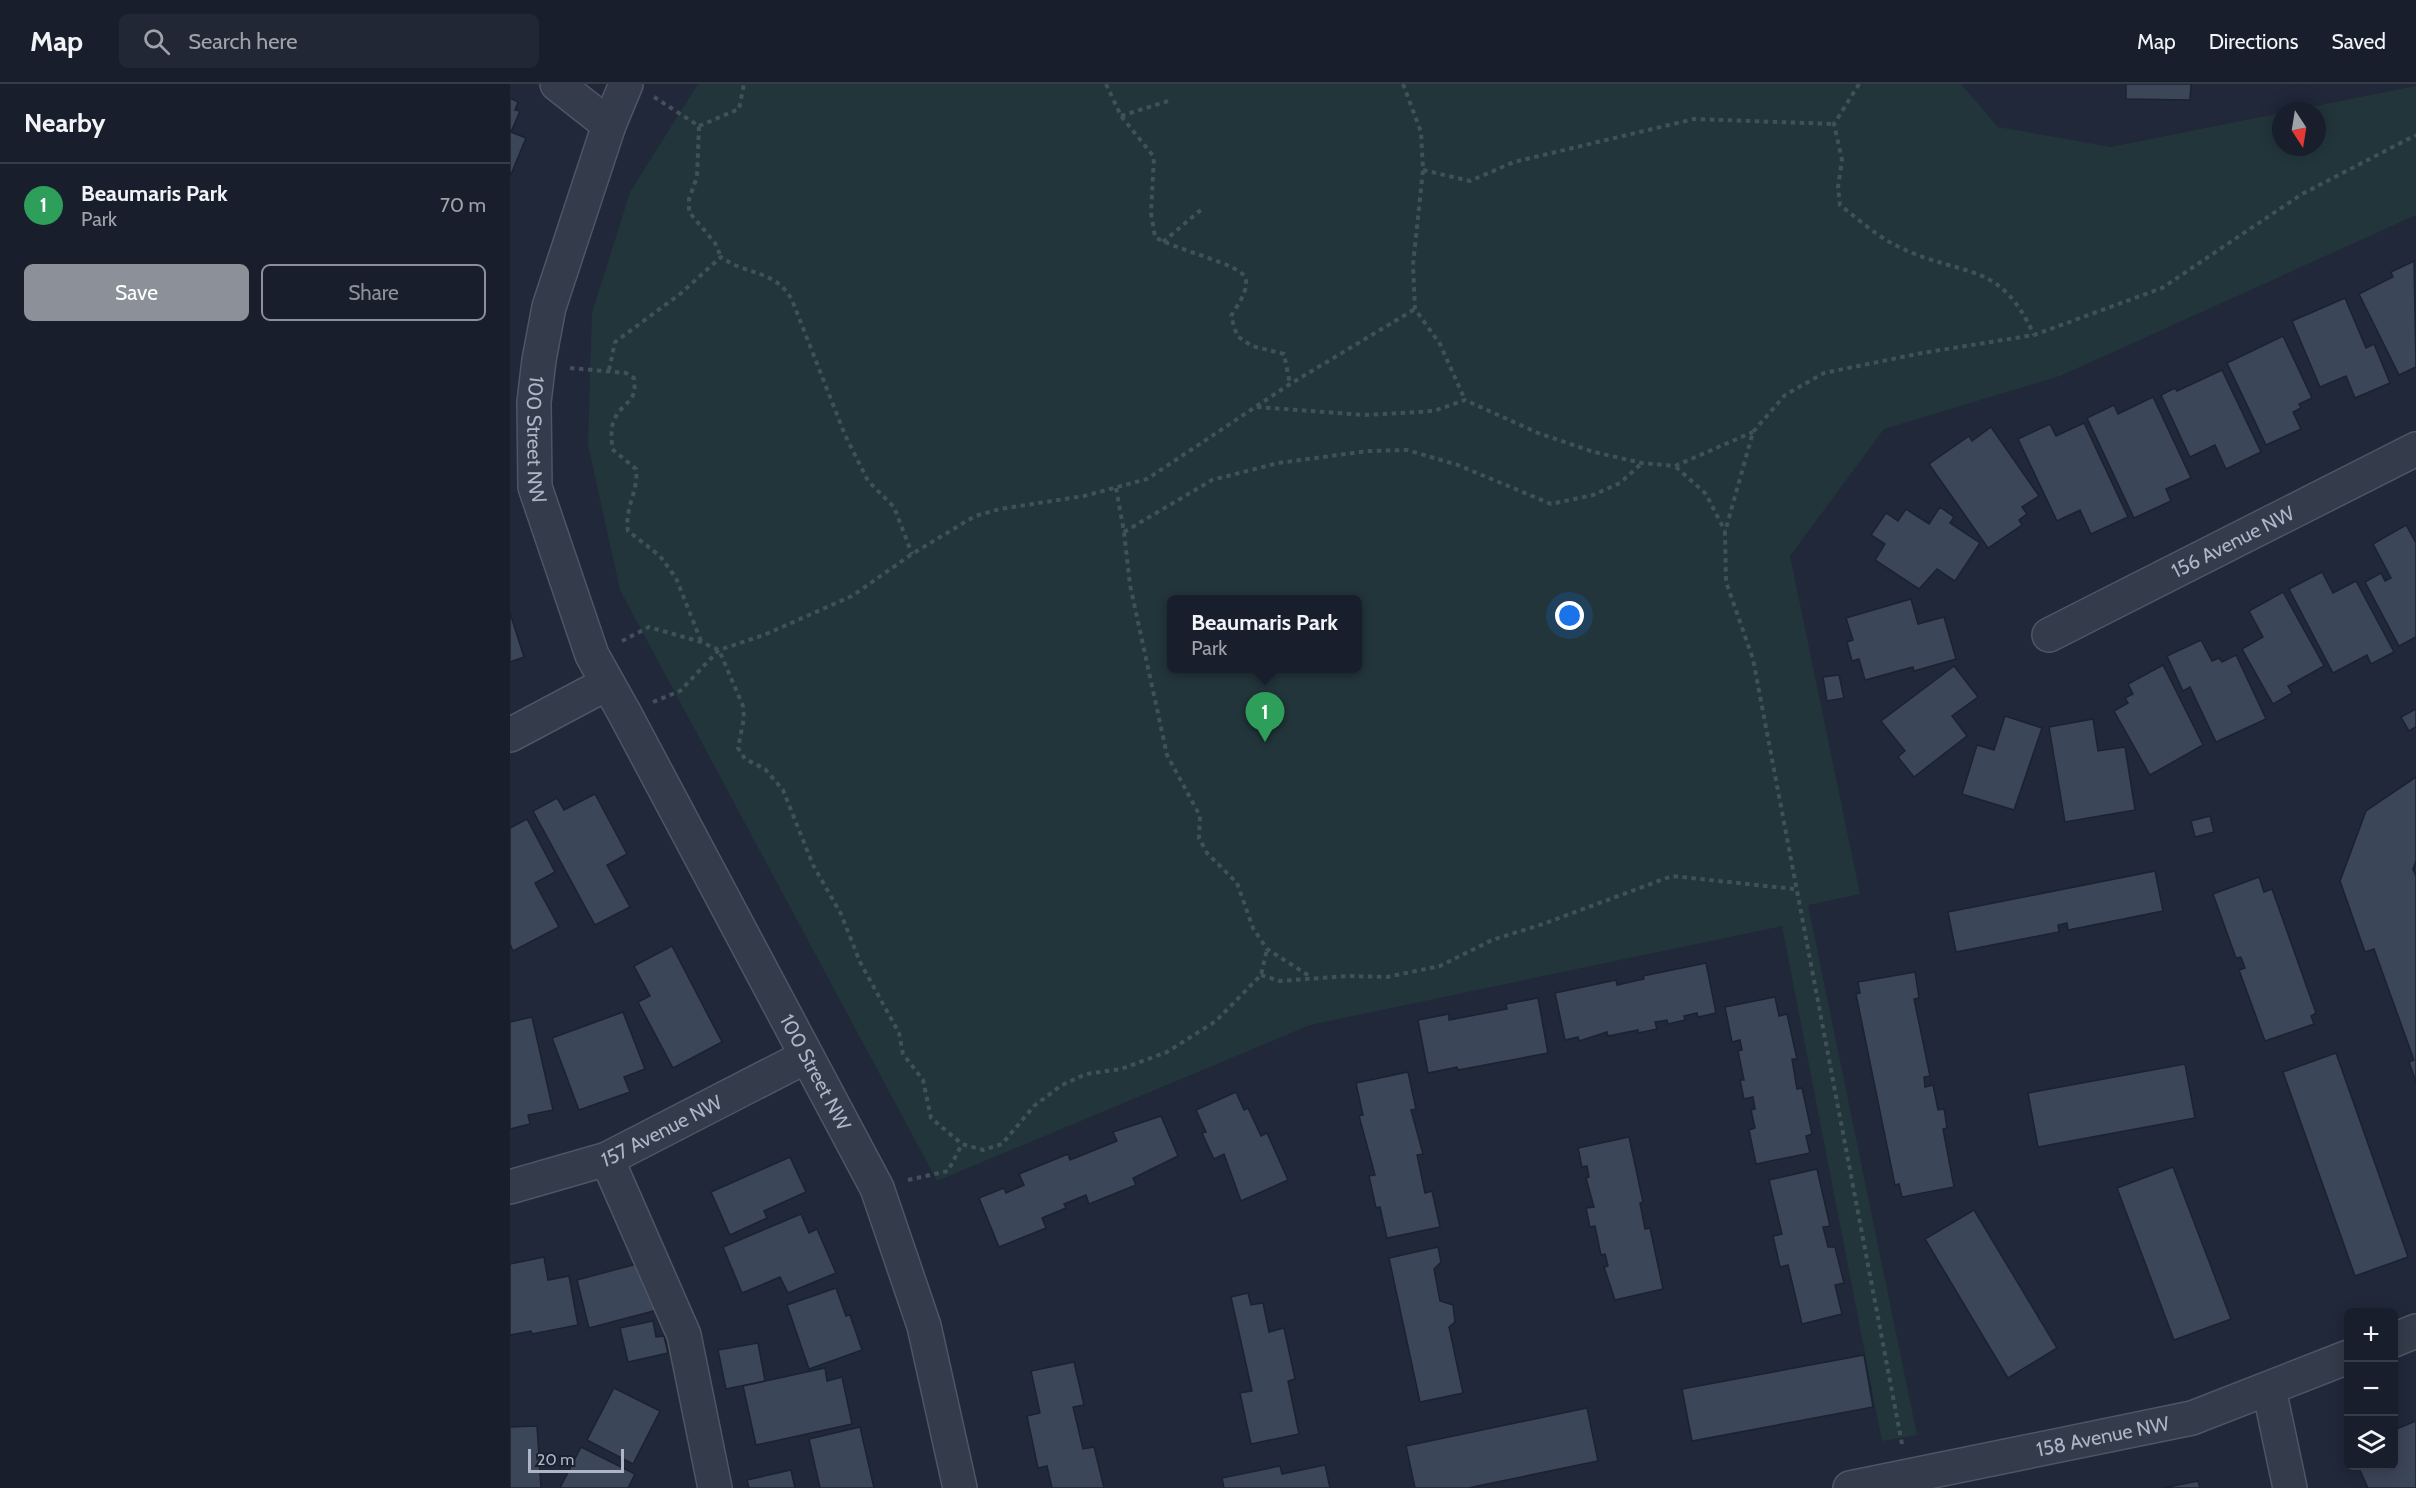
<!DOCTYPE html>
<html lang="en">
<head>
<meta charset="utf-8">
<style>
	:root { --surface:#181e2c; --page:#212734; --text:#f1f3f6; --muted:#9fa2a9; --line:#363c48; --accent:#8c9099 }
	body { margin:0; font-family:Cabin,sans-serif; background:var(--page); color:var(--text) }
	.controls { position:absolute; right:18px; bottom:18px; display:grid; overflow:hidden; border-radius:9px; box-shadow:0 3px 15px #0003 }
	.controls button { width:54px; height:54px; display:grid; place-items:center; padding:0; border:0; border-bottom:2px solid var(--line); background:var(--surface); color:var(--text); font:30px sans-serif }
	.compass { position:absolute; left:1762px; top:18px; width:54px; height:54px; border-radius:50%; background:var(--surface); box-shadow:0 3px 15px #0003; rotate:168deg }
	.scale { position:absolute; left:18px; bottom:15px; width:96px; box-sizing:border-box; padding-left:6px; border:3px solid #aeb5c6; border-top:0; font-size:16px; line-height:21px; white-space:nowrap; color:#aeb5c6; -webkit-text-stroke:4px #19202e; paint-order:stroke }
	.you { position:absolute; left:1060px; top:532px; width:21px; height:21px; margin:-15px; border:4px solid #fff; border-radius:50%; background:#1a73e8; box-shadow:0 0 0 9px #1a73e833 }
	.badge { display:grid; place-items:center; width:39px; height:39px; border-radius:50%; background:var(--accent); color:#fff; font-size:20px; font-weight:700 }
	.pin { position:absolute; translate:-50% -50px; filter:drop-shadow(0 2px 3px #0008) }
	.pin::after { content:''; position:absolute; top:32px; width:21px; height:18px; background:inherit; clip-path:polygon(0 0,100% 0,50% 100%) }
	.popup { position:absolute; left:657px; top:511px; width:195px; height:78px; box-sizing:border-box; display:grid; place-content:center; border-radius:9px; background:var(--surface); filter:drop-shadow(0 2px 4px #0005); font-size:20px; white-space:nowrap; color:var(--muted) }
	.popup b { font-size:22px; color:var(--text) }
	.popup::after { content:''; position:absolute; left:50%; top:100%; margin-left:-12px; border:12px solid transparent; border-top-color:var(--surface) }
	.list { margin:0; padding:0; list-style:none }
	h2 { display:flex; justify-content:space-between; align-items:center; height:78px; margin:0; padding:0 24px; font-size:26px }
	h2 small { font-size:20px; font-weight:400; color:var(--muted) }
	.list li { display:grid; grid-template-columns:39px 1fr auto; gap:18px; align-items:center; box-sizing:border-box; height:84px; padding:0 24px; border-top:2px solid var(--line) }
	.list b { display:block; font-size:22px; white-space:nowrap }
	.list p { margin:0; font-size:20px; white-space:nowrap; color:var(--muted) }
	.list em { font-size:20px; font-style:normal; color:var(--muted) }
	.actions { display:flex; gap:12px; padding:18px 24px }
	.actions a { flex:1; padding:14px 0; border:2px solid var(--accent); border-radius:9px; text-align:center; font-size:21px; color:var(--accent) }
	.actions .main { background:var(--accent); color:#fff }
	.icon { flex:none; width:33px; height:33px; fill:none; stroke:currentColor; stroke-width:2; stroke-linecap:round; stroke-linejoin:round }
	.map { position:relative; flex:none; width:1906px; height:1404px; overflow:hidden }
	header { display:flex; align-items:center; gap:36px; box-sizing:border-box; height:84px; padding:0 30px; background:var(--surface); border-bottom:2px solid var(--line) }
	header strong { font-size:28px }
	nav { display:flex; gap:33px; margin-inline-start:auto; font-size:21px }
	.search { width:420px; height:54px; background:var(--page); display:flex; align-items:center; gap:15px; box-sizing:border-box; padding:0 21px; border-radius:9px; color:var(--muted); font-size:22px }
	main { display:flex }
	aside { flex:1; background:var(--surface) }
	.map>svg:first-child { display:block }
	.green { fill:#22353b; fill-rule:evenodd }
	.building { fill:#3c4659; stroke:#1b2230; stroke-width:1.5 }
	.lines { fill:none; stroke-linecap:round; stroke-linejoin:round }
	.minor-casing { stroke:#4e5564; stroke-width:36 }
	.path { stroke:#405258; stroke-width:4; stroke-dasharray:4.5 4.5; stroke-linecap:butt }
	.minor { stroke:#343b4a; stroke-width:33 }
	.labels { text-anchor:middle; stroke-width:6; stroke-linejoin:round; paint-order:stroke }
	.street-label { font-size:20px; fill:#aeb5c6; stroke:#19202e }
</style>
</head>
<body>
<header>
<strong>Map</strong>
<div class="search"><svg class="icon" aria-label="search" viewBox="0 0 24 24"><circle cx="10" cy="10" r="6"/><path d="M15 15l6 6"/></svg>Search here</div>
<nav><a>Map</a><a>Directions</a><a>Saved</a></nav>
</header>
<main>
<aside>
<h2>Nearby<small></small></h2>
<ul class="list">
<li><span class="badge" style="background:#2e9e5b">1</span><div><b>Beaumaris Park</b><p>Park</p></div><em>70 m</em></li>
</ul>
<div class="actions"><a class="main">Save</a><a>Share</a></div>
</aside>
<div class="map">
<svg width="1906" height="1404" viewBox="0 0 1906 1404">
	<rect width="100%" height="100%" fill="#20283a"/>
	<path class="green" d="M188 0H1451L1488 43 1601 63 1771 29V63H1807V27H1781L1906 2V131L1550 292 1374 345 1280 472 1350 810 1298 821 1407 1351 1372 1357 1272 842 800 941 427 1097 110 506 78 361 82 229 120 108ZM662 516H848V584H662Z"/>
	<g class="building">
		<path d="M1616 0H1681L1680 16 1616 15Z"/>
		<path d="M0 14 8 18 5 26 10 27 1 48 16 54 0 93Z"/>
		<path d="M1904 177 1906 283 1889 291 1849 210 1883 193 1881 188Z"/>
		<path d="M1835 214 1856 264 1864 260 1880 299 1845 314 1836 292 1810 303 1782 237Z"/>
		<path d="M1773 252 1802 314 1789 320 1791 324 1783 328 1791 345 1756 361 1717 279Z"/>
		<path d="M1712 286 1751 368 1716 385 1705 361 1680 373 1651 311 1665 304 1667 307Z"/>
		<path d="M1643 313 1681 394 1656 405 1661 417 1624 434 1577 334 1604 321 1608 330Z"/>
		<path d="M1574 339 1618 433 1581 450 1570 426 1547 437 1508 355 1540 340 1546 352Z"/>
		<path d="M1481 343 1529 412 1512 423 1517 430 1509 436 1512 441 1478 464 1419 380 1459 352 1462 357Z"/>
		<path d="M1430 423 1444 433 1440 439 1470 459 1445 497 1427 485 1409 505 1365 476 1375 460 1361 451 1376 429 1388 437 1396 425 1419 440Z"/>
		<path d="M1896 441 1906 459V553L1889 562 1855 498 1871 489 1875 497 1881 494 1863 460Z"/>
		<path d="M1812 488 1823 509 1846 497 1884 568 1861 580 1857 571 1823 589 1779 505Z"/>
		<path d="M1773 508 1814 582 1778 602 1782 609 1763 620 1732 565 1753 553 1739 527Z"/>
		<path d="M1401 515 1408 540 1434 533 1446 575 1404 587 1403 583 1355 596 1349 575 1342 577 1337 558 1343 556 1336 534Z"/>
		<path d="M0 529 14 573 0 578Z"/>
		<path d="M1691 556 1702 577 1709 574 1712 578 1726 571 1756 635 1706 658 1680 603 1673 607 1657 572Z"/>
		<path d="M1653 581 1693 661 1640 691 1604 627 1618 619 1615 614 1623 610 1618 600Z"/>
		<path d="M1444 582 1468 613 1442 632 1457 652 1404 693 1388 673 1395 667 1371 637Z"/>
		<path d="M1329 591 1334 614 1317 617 1313 593Z"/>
		<path d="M1906 625V643L1899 647 1891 633Z"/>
		<path d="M1495 632 1532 644 1504 726 1452 710 1467 661 1484 666Z"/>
		<path d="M1583 635 1588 667 1615 663 1625 726 1555 738 1539 643Z"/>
		<path d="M1906 693V777L1903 785 1906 792V998L1899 978 1904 976 1864 865 1855 868 1830 797 1856 727Z"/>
		<path d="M85 710 117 770 97 781 120 823 85 841 23 727 47 714 54 726Z"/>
		<path d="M1700 732 1704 748 1685 753 1681 737Z"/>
		<path d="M17 735 45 788 25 799 49 843 3 867 0 860V744Z"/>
		<path d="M1645 787 1653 827 1558 846 1557 839 1548 841 1549 848 1446 868 1438 828Z"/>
		<path d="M1749 793 1754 808 1762 805 1806 929 1801 932 1804 940 1755 957 1729 886 1735 884 1731 873 1726 874 1703 810Z"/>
		<path d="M162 862 212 958 163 984 128 918 140 912 124 882Z"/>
		<path d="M1196 879 1206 929 1188 933 1187 929 1174 932 1175 936 1158 940 1157 936 1145 938 1147 945 1128 949V946L1098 952 1097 948 1069 957 1068 953 1055 956 1045 909 1106 896 1107 901 1134 895 1133 892Z"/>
		<path d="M1405 888 1409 914 1404 915 1420 992 1414 993 1415 1003 1423 1001 1428 1026 1434 1025 1437 1044 1433 1045 1444 1103 1392 1113 1389 1100 1385 1101 1346 910 1350 909 1348 898Z"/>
		<path d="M1265 913 1269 932 1277 930 1287 975H1282L1287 1005 1292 1004 1302 1050 1296 1052 1300 1069 1246 1080 1239 1046 1245 1044 1241 1026 1245 1025 1243 1013 1234 1015 1230 996H1234L1228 967 1232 966 1230 956 1222 958 1215 923Z"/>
		<path d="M1028 914 1038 969 948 986 947 983 918 989 908 936 939 930V936L997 925 996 920Z"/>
		<path d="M113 928 135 985 114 993 120 1008 69 1026 42 954Z"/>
		<path d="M22 933 43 1026 18 1031 20 1040 0 1045V938Z"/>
		<path d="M1826 969 1898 1173 1845 1192 1773 988Z"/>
		<path d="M1675 980 1685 1034 1528 1063 1518 1009Z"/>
		<path d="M898 988 906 1025 901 1026 913 1070 907 1071 915 1109 922 1107 930 1143 877 1154 870 1123 866 1124 859 1092 865 1091 849 1032 853 1031 846 999Z"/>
		<path d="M726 1008 734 1026 738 1024 751 1052 757 1049 778 1096 731 1117 714 1070 704 1075 692 1049 696 1048 686 1026Z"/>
		<path d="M651 1032 668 1072 623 1094 626 1101 579 1120 576 1111 554 1120 556 1124 532 1134 536 1144 489 1163 469 1114 494 1104 496 1109 514 1101 509 1090 558 1070 560 1076 607 1057 603 1048Z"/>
		<path d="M1119 1053 1133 1118 1130 1119 1135 1145 1140 1144 1153 1205 1105 1216 1094 1183 1098 1182 1095 1170 1091 1171 1085 1142 1080 1143 1076 1124 1084 1123 1076 1094 1079 1093 1077 1082 1072 1083 1068 1064Z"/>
		<path d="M280 1073 296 1108 254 1127 257 1134 220 1151 201 1108Z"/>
		<path d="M1663 1083 1721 1235 1664 1256 1607 1104Z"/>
		<path d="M1307 1085 1320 1142 1313 1143 1318 1163H1325L1334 1199 1325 1201 1332 1230 1292 1240 1278 1181 1270 1183 1263 1152 1272 1150 1259 1096Z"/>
		<path d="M1464 1126 1547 1264 1498 1294 1415 1155Z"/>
		<path d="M291 1130 299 1149 307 1145 326 1189 278 1209 270 1193 232 1209 213 1163Z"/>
		<path d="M928 1163 931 1178 924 1185 930 1217 943 1221 945 1238 939 1243 953 1309 910 1318 879 1174Z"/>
		<path d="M34 1173 38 1196 59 1192 68 1241 22 1250 21 1247 0 1251V1180Z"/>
		<path d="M138 1177 151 1225 79 1244 67 1196Z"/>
		<path d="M326 1204 336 1232 340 1231 352 1266 299 1285 277 1221Z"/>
		<path d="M738 1209 741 1221 753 1219 759 1248 774 1244 785 1295 778 1297 789 1350 741 1360 730 1309 742 1307 721 1213Z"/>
		<path d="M143 1237 146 1253 154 1252 158 1269 118 1278 110 1244Z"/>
		<path d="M248 1259 255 1297 216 1305 208 1266Z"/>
		<path d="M1354 1271 1363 1323 1182 1357 1172 1305Z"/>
		<path d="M564 1278 574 1321 563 1323 573 1365 584 1363 594 1404H542L537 1382 528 1384 517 1332 530 1329 521 1287Z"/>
		<path d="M315 1284 317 1297 332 1293 342 1340 246 1361 233 1302Z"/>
		<path d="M104 1304 150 1327 123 1380 77 1356Z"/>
		<path d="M1077 1324 1088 1377 958 1404H905L896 1362Z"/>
		<path d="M1906 1337V1404H1858L1848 1382H1884V1346Z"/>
		<path d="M27 1342 31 1404H0V1343Z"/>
		<path d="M350 1343 364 1404H310L299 1355Z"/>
		<path d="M71 1363 125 1390 118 1404H50Z"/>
		<path d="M815 1381 820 1404H714L712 1394 770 1382 772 1390Z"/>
		<path d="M281 1386 285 1404H239L237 1396Z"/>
		<path d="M1688 1397 1690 1404H1653Z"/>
	</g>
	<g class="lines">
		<defs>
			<g id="minor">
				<path d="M47 0 99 41"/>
				<path id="s1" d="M116 0 99 41 39 223 29 276 24 318 25 403 82 571 115 630 367 1104 414 1242 450 1404"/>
				<path id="s2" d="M1539 551 1906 365"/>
				<path d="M0 651 96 600"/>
				<path d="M97 1075 174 1251 205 1404"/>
				<path id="s3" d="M0 1103 97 1075 295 973"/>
				<path d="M1884 1256 1906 1247"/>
				<path d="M1759 1305 1780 1404"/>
				<path id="s4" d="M1340 1404 1682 1334 1838 1273"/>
			</g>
		</defs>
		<use href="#minor" class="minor-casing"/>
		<g class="path">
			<path d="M596 0 611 32 644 73 641 129 645 153C663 165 729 180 735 193 740 205 727 222 721 232L727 252 742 262 774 270 780 300"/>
			<path d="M893 0 911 48 913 86 903 181 905 225 930 260 955 316"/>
			<path d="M1349 0 1324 40 1332 76 1328 103 1330 121C1349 136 1369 154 1391 164 1455 194 1490 176 1524 251"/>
			<path d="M144 13 189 42 187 93 179 115V128L205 159 211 173"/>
			<path d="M611 32 658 17"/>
			<path d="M189 42 229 25 234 0"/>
			<path d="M913 86 960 97 1004 78 1184 35 1324 40"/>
			<path d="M653 158 693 124"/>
			<path d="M60 284 116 289 124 294C128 320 112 317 104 336 100 346 102 355 102 365L126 385C129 406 114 425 118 447L150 472 166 494 191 557"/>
			<path d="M99 286 105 258 170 210 211 173C237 192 265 185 282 216L335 351 358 397 384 423 402 470"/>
			<path d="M747 323 855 331 924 327 955 316 1028 349 1084 368 1132 379 1165 382 1243 348"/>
			<path d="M1166 383 1196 410 1215 447"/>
			<path d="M606 404 614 448 620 501 657 671 690 732 689 754 697 769 727 799 743 844 757 865 801 893"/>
			<path d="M614 448 702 396 768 379 858 367 897 366 948 381 1041 420 1083 411 1110 399 1132 379"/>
			<path d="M112 557 139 543 191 558 209 566 233 622 234 634 228 664 235 675 255 685 273 706 303 781 331 830 350 878 389 949 393 970 413 996 421 1034 452 1060 473 1066 492 1060 524 1022 552 1001 576 990 611 985 657 968 706 937 751 891 757 865"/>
			<path d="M143 618 170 607 209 566 254 551 342 512 402 470 465 432 490 425 574 412 637 395 780 300 905 225"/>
			<path d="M751 891 770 897 838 892 877 893 930 882 982 856 1033 840 1162 792 1284 805"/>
			<path d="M398 1096 438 1087 452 1060"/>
			<path d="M1392 1360 1243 575 1216 498 1215 448 1243 348 1275 311 1314 289 1412 269 1524 251 1652 204 1792 110 1906 51"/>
		</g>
		<use href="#minor" class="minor"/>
	</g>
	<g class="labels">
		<g class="street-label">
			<text dy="7" stroke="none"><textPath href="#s1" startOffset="370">100 Street NW</textPath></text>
			<text dy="7" stroke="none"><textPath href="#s2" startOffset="206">156 Avenue NW</textPath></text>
			<text dy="7" stroke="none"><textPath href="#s1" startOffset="1068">100 Street NW</textPath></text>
			<text dy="7" stroke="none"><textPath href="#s3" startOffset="162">157 Avenue NW</textPath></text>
			<text dy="7" stroke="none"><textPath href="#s4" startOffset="258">158 Avenue NW</textPath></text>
		</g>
	</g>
</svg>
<div class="controls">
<button>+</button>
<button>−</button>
<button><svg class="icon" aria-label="layers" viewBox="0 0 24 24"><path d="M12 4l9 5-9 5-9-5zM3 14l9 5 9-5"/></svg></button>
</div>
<svg class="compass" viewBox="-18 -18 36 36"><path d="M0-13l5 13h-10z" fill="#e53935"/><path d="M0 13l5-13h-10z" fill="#9fa2a9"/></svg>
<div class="scale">20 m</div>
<div class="you"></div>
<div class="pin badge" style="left:755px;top:658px;background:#2e9e5b">1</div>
<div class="popup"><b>Beaumaris Park</b>Park</div>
</div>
</main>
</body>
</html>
